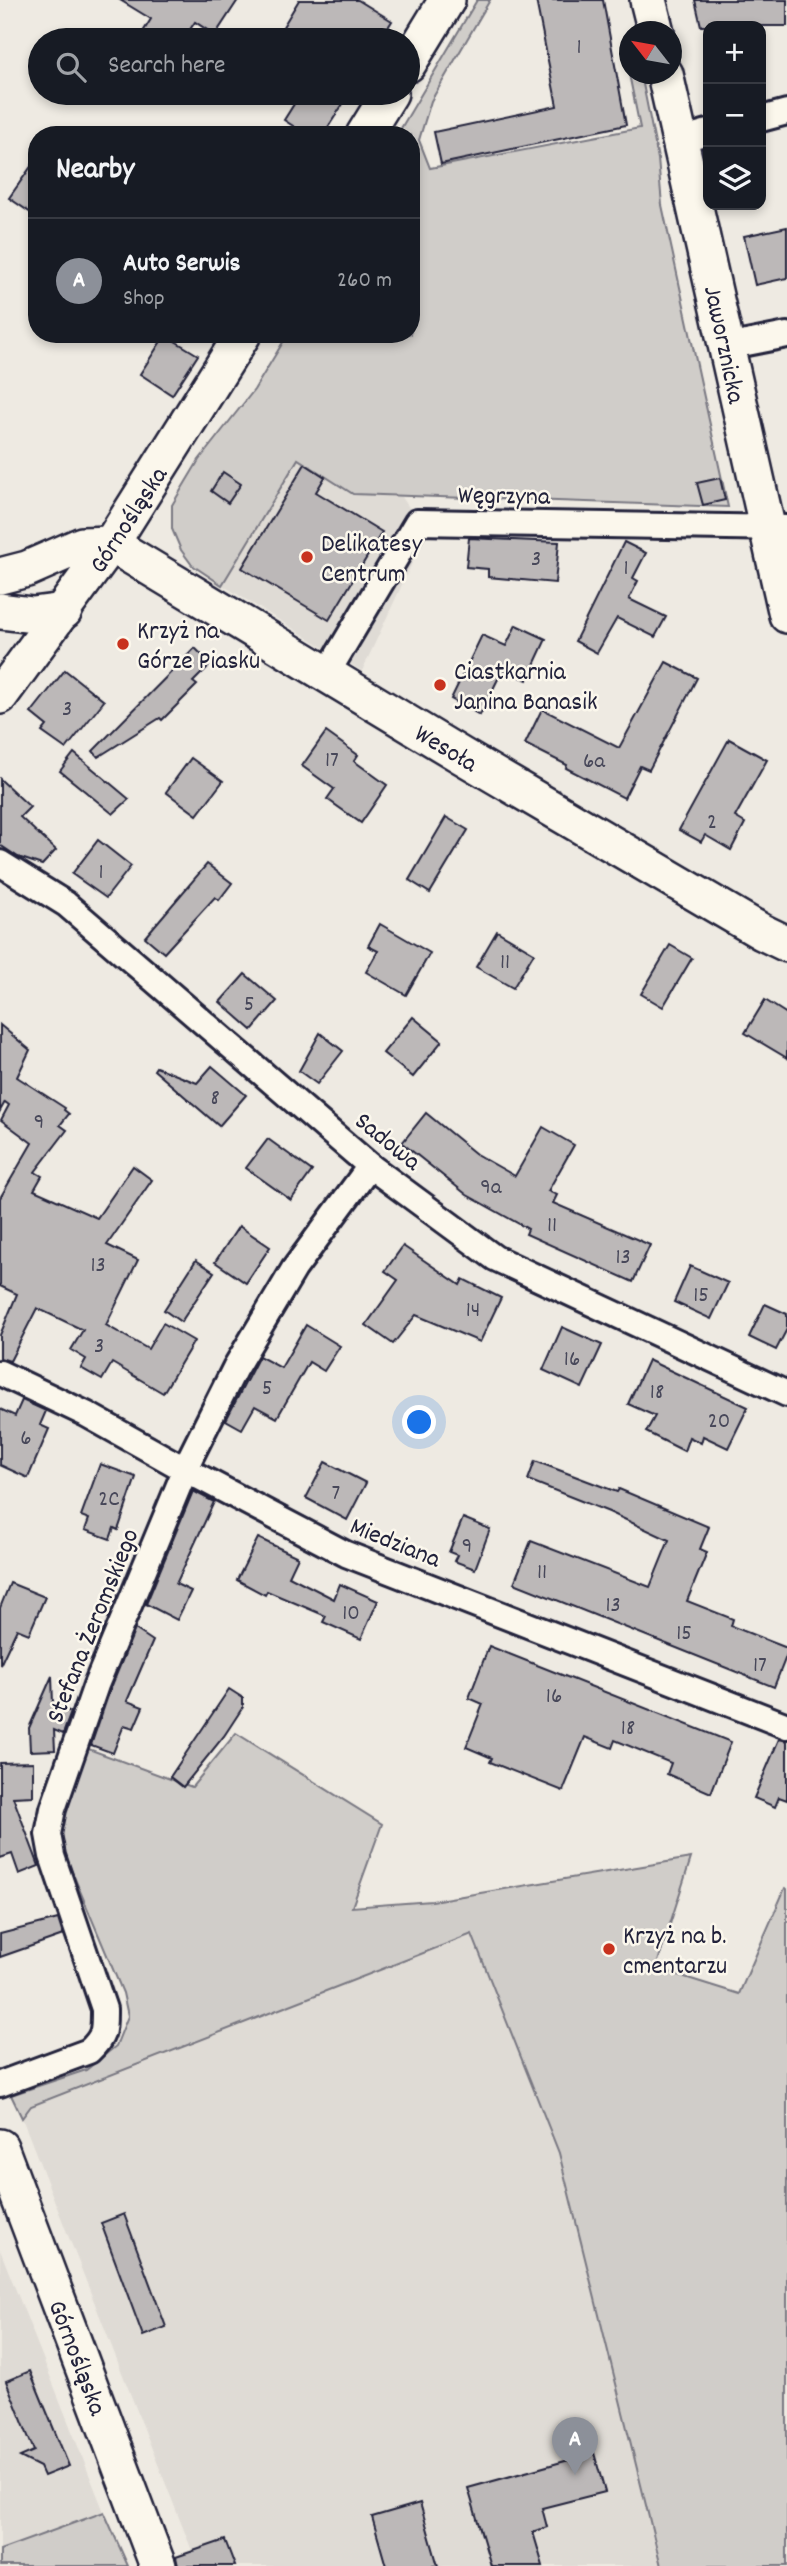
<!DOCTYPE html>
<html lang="en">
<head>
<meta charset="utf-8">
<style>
	:root { --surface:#171b24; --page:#20242c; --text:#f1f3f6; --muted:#9ea1a6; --line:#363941; --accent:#8c9099 }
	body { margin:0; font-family:Dekko,sans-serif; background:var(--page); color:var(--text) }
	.controls { position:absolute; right:21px; top:21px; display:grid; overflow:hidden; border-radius:14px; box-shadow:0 4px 10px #0003 }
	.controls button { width:63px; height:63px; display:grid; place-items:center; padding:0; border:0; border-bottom:2px solid var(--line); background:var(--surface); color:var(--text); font:35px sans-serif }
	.compass { position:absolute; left:619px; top:21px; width:63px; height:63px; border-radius:50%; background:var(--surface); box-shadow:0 4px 10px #0003; rotate:301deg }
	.you { position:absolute; left:420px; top:1423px; width:24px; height:24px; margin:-18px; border:5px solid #fff; border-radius:50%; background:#1a73e8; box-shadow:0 0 0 10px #1a73e833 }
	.badge { display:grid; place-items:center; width:46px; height:46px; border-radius:50%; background:var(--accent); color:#fff; font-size:23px; font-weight:700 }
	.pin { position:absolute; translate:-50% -58px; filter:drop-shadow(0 2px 4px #0008) }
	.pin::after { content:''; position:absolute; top:37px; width:24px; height:21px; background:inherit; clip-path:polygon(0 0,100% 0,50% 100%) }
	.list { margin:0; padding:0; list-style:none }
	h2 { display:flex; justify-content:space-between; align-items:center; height:91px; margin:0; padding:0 28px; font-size:30px }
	h2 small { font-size:23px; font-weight:400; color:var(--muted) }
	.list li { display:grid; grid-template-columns:46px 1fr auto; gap:21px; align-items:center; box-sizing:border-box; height:126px; padding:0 28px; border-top:2px solid var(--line) }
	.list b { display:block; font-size:26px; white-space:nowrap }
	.list p { margin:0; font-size:23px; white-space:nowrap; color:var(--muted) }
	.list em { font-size:23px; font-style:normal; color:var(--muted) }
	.icon { flex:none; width:38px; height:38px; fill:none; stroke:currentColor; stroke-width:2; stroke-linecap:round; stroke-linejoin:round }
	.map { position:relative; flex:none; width:787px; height:2566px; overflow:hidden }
	.search { position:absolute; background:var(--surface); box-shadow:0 4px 10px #0003; left:28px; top:28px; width:392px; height:77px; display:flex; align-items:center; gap:18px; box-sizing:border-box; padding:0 24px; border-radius:38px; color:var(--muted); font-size:26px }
	.panel { position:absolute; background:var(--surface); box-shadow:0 4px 10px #0003; left:28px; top:126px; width:392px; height:217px; border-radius:28px }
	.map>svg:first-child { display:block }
	.built { fill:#dfdbd5 }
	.green { fill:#d0cdc9; stroke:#797882; stroke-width:2 }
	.building { fill:#bcb8b8; stroke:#22223b; stroke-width:2 }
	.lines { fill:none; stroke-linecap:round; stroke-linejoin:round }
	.street-casing { stroke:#22223b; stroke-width:30 }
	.secondary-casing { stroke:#22223b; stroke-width:40 }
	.street { stroke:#fbf7ec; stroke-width:24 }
	.secondary { stroke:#fbf7ec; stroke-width:35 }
	.poi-dot { fill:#c8321e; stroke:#fbf7ec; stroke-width:2.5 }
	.labels { text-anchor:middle; stroke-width:5; stroke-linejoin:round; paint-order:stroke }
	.number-label { font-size:23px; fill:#48485a }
	.street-label { font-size:26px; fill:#22223b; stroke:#fbf7ec }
	.poi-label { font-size:26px; fill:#22223b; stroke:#fbf7ec; text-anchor:start }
</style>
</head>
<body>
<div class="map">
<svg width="787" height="2566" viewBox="0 0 787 2566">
	<rect width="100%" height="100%" fill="#eeeae2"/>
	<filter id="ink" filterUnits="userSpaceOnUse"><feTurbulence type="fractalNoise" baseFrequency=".0143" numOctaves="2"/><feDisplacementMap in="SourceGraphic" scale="14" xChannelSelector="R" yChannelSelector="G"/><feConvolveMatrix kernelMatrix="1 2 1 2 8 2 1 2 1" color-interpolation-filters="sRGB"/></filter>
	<g filter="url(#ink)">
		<g class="built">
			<path d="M298 459 353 494 402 497 426 533 362 671 222 585Z"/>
			<path d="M472 1934 559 2153 661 2566H198L22 2118 30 2106Z"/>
			<path d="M0 2250 104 2512 0 2550Z"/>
		</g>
		<g class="green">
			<path d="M477 0H490L431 101 419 140 430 168 640 128 626 59 629 57 630 74H641L658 159 662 205 728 507 353 494 298 459 222 585 192 565 181 550 172 529V505L199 460 254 390 288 334H411V135H397Z"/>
			<path d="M236 1733 382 1824 352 1907 432 1901 691 1858 656 1968 739 1994 785 1888 787 1889V2566H661L559 2153 472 1934 31 2106 22 2118 11 2095 86 2070 116 2046 128 2016 123 1993 59 1841 61 1817 86 1748 192 1787Z"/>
			<path d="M104 2512 128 2566H0V2550Z"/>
		</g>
		<g class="building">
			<path d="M120 0H238L215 35 195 22 183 40H138L151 19Z"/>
			<path d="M299 0H358L392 21 380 40H275Z"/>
			<path d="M536 0H603L626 125 441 164 434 132 557 106Z"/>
			<path d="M695 0H787V26H701Z"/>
			<path d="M301 93H350L323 135H307L284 120Z"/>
			<path d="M37 158V217L9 198Z"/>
			<path d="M787 227V278L755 285 744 236Z"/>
			<path d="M165 335 198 355 172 395 140 374Z"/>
			<path d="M305 464 325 477 316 492 382 532 329 620 242 568Z"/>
			<path d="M223 472 241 484 228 503 211 491Z"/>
			<path d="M720 478 725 500 703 505 697 483Z"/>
			<path d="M469 538 559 542 555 583 488 577V569L466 567Z"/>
			<path d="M624 542 646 553 633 578 638 581 629 599 666 617 655 637 617 618 597 653 575 641Z"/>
			<path d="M516 625 546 639 527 680 503 669 480 715 451 699 482 635 506 646Z"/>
			<path d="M195 648 211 664 193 682 197 685 162 720 160 718 98 757 93 751Z"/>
			<path d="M666 662 697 678 649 770 640 766 624 798 566 768 567 765 525 744 542 709 619 748Z"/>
			<path d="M65 670 104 701 66 749 42 732 47 726 31 713Z"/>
			<path d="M326 732 358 755 354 761 387 785 361 823 327 799 334 789 302 766Z"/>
			<path d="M729 739 767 760 735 817 745 823 731 850 705 835 701 842 679 830Z"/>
			<path d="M74 753 129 799 113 814 60 771Z"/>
			<path d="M191 758 223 781 197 815 166 792Z"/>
			<path d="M0 779 30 807 20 817 56 850 42 865 18 857 0 845Z"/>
			<path d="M446 817 468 830 430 893 409 880Z"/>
			<path d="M98 840 131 866 106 898 72 874Z"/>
			<path d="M207 864 232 883 219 900 215 897 164 953 145 937Z"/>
			<path d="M380 924 430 953 406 995 366 972 378 951 368 946Z"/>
			<path d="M497 931 534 953 513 988 476 967Z"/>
			<path d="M670 945 692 958 663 1007 641 994Z"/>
			<path d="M245 974 277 1001 252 1030 220 1002Z"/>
			<path d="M765 1000 787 1014V1058L745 1033Z"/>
			<path d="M413 1017 442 1041 413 1077 383 1053Z"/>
			<path d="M0 1025 30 1050 17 1077 65 1108 64 1110 69 1114 60 1125 67 1130 35 1172 42 1176 34 1190 97 1218 133 1166 152 1180 107 1245 138 1260 106 1325 148 1349 163 1323 194 1341 163 1393 112 1363 102 1380 81 1368 86 1359 71 1350 83 1330 37 1308 10 1361 0 1358V1335L17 1294 0 1286V1198L32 1143 1 1120 9 1105 5 1102 0 1111Z"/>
			<path d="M320 1033 343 1051 317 1084 299 1071Z"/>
			<path d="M212 1066 246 1095 219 1126 154 1070 156 1067 197 1083Z"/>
			<path d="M426 1113 476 1154 515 1176 543 1127 574 1145 548 1191 557 1195 553 1203 650 1245 633 1282 526 1234 528 1229 467 1195 402 1143Z"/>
			<path d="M268 1139 312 1171 291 1200 246 1168Z"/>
			<path d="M239 1226 270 1247 246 1283 215 1262Z"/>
			<path d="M403 1246 460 1285 463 1279 501 1298 480 1342 416 1315 393 1344 366 1325 398 1280 385 1271Z"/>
			<path d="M196 1260 214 1272 181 1322 164 1310Z"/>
			<path d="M690 1266 728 1283 711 1319 674 1302Z"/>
			<path d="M765 1304 787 1314V1329L776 1350 749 1337Z"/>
			<path d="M306 1325 340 1346 324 1371 309 1362 277 1418 255 1406 242 1429 226 1420 259 1356 281 1368Z"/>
			<path d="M562 1327 602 1345 582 1388 543 1370Z"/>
			<path d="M648 1360 748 1407 728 1448 703 1436 701 1443 689 1437 684 1451 646 1432 655 1416 628 1404Z"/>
			<path d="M22 1400 46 1411 40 1425 49 1429 28 1478 0 1465V1409L15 1416Z"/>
			<path d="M535 1461 617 1492 619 1489 709 1527 700 1549 707 1552 687 1601 733 1619 731 1626 787 1648V1654L774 1687 514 1583 531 1541 650 1587 669 1540 609 1512 528 1480Z"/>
			<path d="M325 1462 366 1483 347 1520 306 1498Z"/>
			<path d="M100 1464 136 1477 118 1530 114 1528 110 1539 85 1530 89 1519 81 1516Z"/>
			<path d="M193 1491 214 1502 176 1584 191 1591 177 1620 146 1604Z"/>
			<path d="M463 1518 490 1529 475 1569 454 1561 457 1555 449 1552Z"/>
			<path d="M258 1538 298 1557 289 1576 334 1599 340 1584 378 1601 361 1639 323 1622 326 1616 267 1591 265 1595 237 1580Z"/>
			<path d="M10 1583 45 1597 29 1634 17 1629 0 1665V1608Z"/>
			<path d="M135 1629 153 1641 127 1701 143 1707 134 1728 124 1725 113 1753 91 1745 110 1690Z"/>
			<path d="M489 1646 731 1742 711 1793 667 1774 671 1763 615 1740 612 1748 585 1737 563 1791 490 1762 492 1758 466 1747 483 1704 469 1698Z"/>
			<path d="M52 1676 53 1704 71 1712 63 1734 54 1730 55 1750 30 1751 29 1728Z"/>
			<path d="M229 1689 243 1698V1707L224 1736 183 1787 170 1777Z"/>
			<path d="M779 1739 787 1741V1800L779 1797 775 1807 754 1798Z"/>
			<path d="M33 1762V1796L13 1797 39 1866 19 1874 12 1854 0 1858V1763Z"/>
			<path d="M58 1919 63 1935 0 1957V1934Z"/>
			<path d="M124 2214 166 2327 143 2336 101 2223Z"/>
			<path d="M30 2371 69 2466 44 2476 40 2467 20 2457 34 2451 6 2381Z"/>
			<path d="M594 2453 605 2492 542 2508 547 2527 533 2532 543 2566H491L468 2488Z"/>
			<path d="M420 2503 438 2566H386L372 2517Z"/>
			<path d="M225 2540 235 2566H178L176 2557Z"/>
		</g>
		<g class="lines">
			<defs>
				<g id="street">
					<path d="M761 119 787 112"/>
					<path d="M680 140 708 132"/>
					<path d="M726 347 787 335"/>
					<path d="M326 675 417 522 787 528"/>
					<path d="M0 863 66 904 370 1166 495 1258 787 1394"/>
					<path d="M0 1373 86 1414 186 1470 346 1554 787 1726"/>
					<path d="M0 2084 89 2051C105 2036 104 2030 104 2009L52 1856 48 1834 53 1809 96 1685 191 1456 235 1368 294 1269 370 1166"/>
				</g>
				<g id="secondary">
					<path d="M648 0 656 32"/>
					<path d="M408 64 447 0"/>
					<path d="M665 74 787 615"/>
					<path d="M364 135 390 93"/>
					<path d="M111 544 462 756 762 932 787 944"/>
					<path d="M0 576 27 569 82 545 111 544"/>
					<path d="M0 611 33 615 64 611"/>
					<path d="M0 696 111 544 243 334"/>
					<path d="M0 2147 158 2566"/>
				</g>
			</defs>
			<use href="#street" class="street-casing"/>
			<use href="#secondary" class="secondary-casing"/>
			<use href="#street" class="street"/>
			<use href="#secondary" class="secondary"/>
		</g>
	</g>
	<g class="poi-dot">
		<circle cx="307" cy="557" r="7"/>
		<circle cx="123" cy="644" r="7"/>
		<circle cx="440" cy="685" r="7"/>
		<circle cx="609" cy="1949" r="7"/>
	</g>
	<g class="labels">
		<g class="number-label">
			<text x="579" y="53">1</text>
			<text x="536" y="565">3</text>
			<text x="626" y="574">1</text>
			<text x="67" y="715">3</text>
			<text x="332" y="766">17</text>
			<text x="594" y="767">6a</text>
			<text x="712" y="828">2</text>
			<text x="101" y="878">1</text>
			<text x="505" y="968">11</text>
			<text x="249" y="1010">5</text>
			<text x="215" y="1104">8</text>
			<text x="39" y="1128">9</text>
			<text x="491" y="1193">9a</text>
			<text x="552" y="1231">11</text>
			<text x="623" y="1263">13</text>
			<text x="98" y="1271">13</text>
			<text x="701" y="1301">15</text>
			<text x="473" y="1316">14</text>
			<text x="99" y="1352">3</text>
			<text x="572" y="1365">16</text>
			<text x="267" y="1394">5</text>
			<text x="657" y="1398">18</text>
			<text x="719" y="1427">20</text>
			<text x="26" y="1444">6</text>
			<text x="336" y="1499">7</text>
			<text x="109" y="1505">2C</text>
			<text x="467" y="1552">9</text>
			<text x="542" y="1578">11</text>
			<text x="613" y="1611">13</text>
			<text x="351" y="1619">10</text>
			<text x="684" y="1639">15</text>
			<text x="760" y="1671">17</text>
			<text x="554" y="1702">16</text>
			<text x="628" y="1734">18</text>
		</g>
		<g class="street-label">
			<text transform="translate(726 344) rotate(78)" y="9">Jaworznicka</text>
			<text transform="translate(504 494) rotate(1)" y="9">Węgrzyna</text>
			<text transform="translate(127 519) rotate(-57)" y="9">Górnośląska</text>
			<text transform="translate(447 747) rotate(31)" y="9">Wesoła</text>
			<text transform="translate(389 1140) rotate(39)" y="9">Sadowa</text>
			<text transform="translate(396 1541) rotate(22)" y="9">Miedziana</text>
			<text transform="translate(91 1625) rotate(-68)" y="9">Stefana Żeromskiego</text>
			<text transform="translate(79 2357) rotate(69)" y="9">Górnośląska</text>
		</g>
		<g class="poi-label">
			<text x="321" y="551">Delikatesy<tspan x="321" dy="30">Centrum</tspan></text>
			<text x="137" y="638">Krzyż na<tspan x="137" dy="30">Górze Piasku</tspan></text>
			<text x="454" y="679">Ciastkarnia<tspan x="454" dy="30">Janina Banasik</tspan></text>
			<text x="623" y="1943">Krzyż na b.<tspan x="623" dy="30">cmentarzu</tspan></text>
		</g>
	</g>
</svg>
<div class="controls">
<button>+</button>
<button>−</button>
<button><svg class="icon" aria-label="layers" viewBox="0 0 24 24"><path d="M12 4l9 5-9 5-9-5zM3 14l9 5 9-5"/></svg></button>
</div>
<svg class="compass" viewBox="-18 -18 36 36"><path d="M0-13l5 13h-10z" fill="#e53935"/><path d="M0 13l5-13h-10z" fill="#9ea1a6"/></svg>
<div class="you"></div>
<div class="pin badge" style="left:575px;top:2475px">A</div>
<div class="search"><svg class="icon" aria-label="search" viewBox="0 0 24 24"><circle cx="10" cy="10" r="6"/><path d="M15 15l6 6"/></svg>Search here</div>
<section class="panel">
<h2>Nearby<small></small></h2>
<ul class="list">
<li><span class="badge">A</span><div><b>Auto Serwis</b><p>Shop</p></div><em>260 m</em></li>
</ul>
</section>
</div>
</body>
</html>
